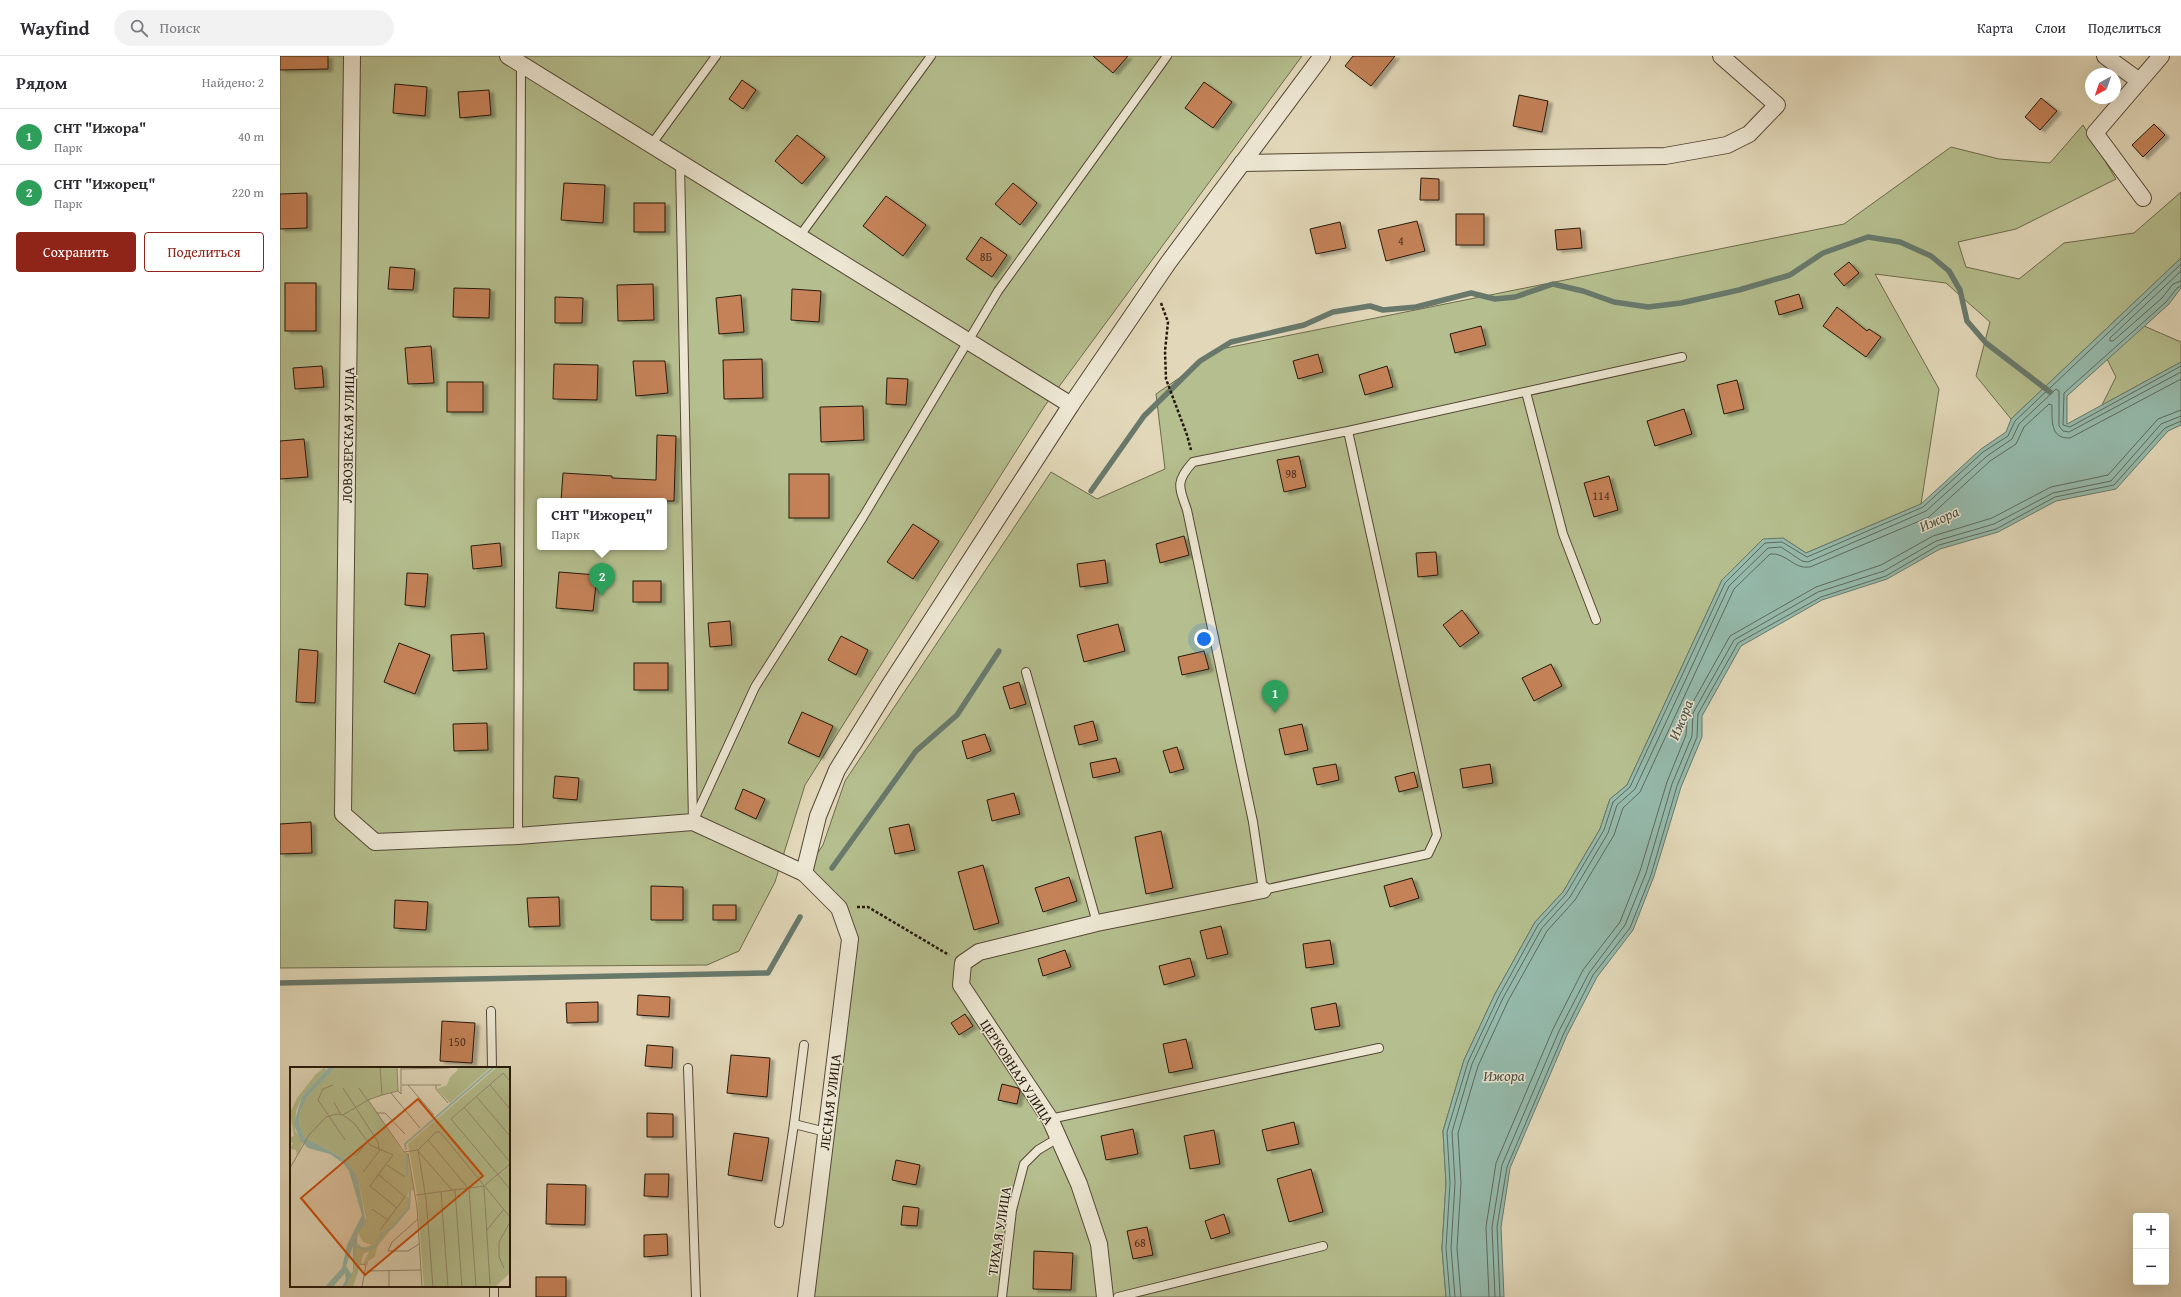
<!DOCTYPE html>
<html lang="ru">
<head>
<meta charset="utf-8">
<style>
	:root { --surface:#fff; --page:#f2f2f3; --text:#2b2b33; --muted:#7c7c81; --line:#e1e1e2; --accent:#8f2418 }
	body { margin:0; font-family:"Gentium Book Plus",serif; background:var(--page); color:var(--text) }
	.controls { position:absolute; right:12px; bottom:12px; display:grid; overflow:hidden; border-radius:4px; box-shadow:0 4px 16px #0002 }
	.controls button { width:36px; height:36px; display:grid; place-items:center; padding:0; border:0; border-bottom:1px solid var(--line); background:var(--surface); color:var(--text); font:20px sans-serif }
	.compass { position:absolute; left:1805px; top:12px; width:36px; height:36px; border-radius:50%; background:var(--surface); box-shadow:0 4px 16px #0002; rotate:220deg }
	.you { position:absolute; left:924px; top:583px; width:14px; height:14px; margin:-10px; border:3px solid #fff; border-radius:50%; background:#1a73e8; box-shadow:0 0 0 6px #1a73e833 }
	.badge { display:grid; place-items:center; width:26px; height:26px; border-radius:50%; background:var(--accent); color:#fff; font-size:13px; font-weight:700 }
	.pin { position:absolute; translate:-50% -33px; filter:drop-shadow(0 1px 2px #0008) }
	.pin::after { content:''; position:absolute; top:21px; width:14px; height:12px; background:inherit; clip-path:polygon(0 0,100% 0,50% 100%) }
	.popup { position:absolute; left:257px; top:442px; width:130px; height:52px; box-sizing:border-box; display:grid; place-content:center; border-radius:4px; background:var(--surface); filter:drop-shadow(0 1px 3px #0005); font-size:13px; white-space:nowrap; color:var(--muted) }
	.popup b { font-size:15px; color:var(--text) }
	.popup::after { content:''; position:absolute; left:50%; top:100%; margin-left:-8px; border:8px solid transparent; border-top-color:var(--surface) }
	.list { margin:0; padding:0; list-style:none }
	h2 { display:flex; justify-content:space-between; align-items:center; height:52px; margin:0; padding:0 16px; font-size:17px }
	h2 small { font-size:13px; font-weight:400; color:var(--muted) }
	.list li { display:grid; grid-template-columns:26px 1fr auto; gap:12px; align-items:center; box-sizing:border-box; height:56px; padding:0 16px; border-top:1px solid var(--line) }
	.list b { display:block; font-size:15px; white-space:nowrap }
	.list p { margin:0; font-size:13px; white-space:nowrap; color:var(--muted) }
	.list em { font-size:13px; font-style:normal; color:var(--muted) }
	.actions { display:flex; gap:8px; padding:12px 16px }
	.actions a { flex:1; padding:9px 0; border:1px solid var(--accent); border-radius:4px; text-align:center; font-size:14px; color:var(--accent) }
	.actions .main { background:var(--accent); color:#fff }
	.icon { flex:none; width:22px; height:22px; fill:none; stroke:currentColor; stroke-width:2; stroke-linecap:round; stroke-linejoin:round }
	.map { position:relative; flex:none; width:1901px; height:1241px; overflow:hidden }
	header { display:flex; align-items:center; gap:24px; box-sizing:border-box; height:56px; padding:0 20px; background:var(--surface); border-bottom:1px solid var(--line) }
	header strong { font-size:19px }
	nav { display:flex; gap:22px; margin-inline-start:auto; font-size:14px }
	.search { width:280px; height:36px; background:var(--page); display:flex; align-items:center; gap:10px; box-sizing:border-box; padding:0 14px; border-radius:22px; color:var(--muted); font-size:15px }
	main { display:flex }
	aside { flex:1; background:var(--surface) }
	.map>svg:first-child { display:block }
	.green { fill:#b5be8e; stroke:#6d6b4c; fill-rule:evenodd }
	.water { fill:#95baac; stroke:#68796c }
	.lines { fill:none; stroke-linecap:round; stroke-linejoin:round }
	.shore { stroke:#5d695c; stroke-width:1 }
	.stream { stroke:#68796c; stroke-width:5.5 }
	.building { fill:#c58259; stroke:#25180b; filter:url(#shadow) }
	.lane-casing { stroke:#544836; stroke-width:10 }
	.street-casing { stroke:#544836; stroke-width:18 }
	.path { stroke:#25180b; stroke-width:2.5; stroke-dasharray:3 2; stroke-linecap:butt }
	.lane { stroke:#ece6d2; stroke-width:8 }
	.street { stroke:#ece6d2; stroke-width:16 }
	.labels { text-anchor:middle; stroke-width:3; stroke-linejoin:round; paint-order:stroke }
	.number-label { font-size:12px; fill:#4d321e }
	.street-label { font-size:14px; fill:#25180b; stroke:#ece6d2 }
	.water-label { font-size:15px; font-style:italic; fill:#4c5143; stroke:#ece6d2 }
	.inset-river { fill:none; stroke:#95baac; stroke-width:2 }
	.inset-road { fill:none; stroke:#968b73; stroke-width:1 }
	.view { fill:#cb4f0c; fill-opacity:0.15; stroke:#cb4f0c; stroke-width:2 }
	.inset-edge { fill:none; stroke:#25180b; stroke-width:2 }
</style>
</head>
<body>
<header>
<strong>Wayfind</strong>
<div class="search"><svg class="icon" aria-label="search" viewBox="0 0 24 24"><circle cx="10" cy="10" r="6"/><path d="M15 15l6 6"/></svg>Поиск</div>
<nav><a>Карта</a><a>Слои</a><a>Поделиться</a></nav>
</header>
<main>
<aside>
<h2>Рядом<small>Найдено: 2</small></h2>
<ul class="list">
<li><span class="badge" style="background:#2e9e5b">1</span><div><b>СНТ &quot;Ижора&quot;</b><p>Парк</p></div><em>40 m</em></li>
<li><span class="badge" style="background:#2e9e5b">2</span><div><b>СНТ &quot;Ижорец&quot;</b><p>Парк</p></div><em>220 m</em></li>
</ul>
<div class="actions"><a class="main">Сохранить</a><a>Поделиться</a></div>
</aside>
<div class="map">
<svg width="1901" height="1241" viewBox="0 0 1901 1241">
	<defs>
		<filter id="shadow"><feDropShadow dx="4.5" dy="2.5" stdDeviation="1" flood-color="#0004"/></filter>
	</defs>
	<rect width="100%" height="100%" fill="#e2d8b9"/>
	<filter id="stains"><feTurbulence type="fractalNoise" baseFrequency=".005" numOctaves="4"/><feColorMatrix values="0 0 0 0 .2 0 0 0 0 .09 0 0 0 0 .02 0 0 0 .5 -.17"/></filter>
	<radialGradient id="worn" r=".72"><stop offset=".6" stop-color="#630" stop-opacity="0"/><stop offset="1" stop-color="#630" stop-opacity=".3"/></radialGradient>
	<g class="green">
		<path d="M0 0H1022L764 351 525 729 495 826 459 895 427 909 0 912ZM260 445H384V491H260Z"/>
		<path d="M1803 69 1836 123 1736 173 1678 186 1686 211 1739 223 1784 187 1854 177 1901 136V202L1731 363 1696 320 1710 266 1666 227 1595 218 1659 333 1641 448 1526 497 1503 482 1442 524 1347 729 1330 743 1320 773 1283 836 1255 866 1215 938 1184 1004 1163 1075 1166 1127 1162 1192 1166 1241H526L570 883 559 852 524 817 543 789 565 725 771 416 817 443 885 413 876 338 941 293 1564 168 1671 91 1719 103 1770 107Z"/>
		<path d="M1864 270 1901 286V306L1822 349 1836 321 1827 303Z"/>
	</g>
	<path class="water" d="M1901 202V232L1889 248 1787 340V368L1901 306V369L1888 375 1836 433 1776 445 1718 476 1660 493 1607 523 1542 544 1461 590 1422 660V681L1401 731 1374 820 1353 874 1317 921 1287 979 1230 1112 1221 1171 1224 1241H1166L1162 1192 1166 1127 1163 1075 1184 1004 1215 938 1255 866 1283 836 1320 773 1330 743 1347 729 1442 524 1483 483 1503 482 1526 497 1641 448 1701 393 1726 376 1731 363Z"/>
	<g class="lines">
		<g class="shore">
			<path d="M1901 215 1830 282V285H1833L1882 242 1893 228 1901 225"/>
			<path d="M1901 230 1897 232 1886 246 1784 337 1783 369 1790 371 1901 310"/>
			<path d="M1170 1241 1166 1192 1170 1127 1167 1076 1188 1006 1219 940 1258 869 1286 838 1324 774 1333 746 1350 731 1445 527 1485 487 1502 486 1527 501 1643 451 1703 396 1728 380 1735 365 1901 208"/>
			<path d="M1175 1241 1171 1192 1175 1127 1172 1076 1192 1008 1223 942 1262 872 1290 841 1328 777 1337 749 1355 733 1449 530 1488 492 1501 491 1522 505 1528 506 1646 455 1707 400 1732 383 1739 368 1776 333 1779 335V370L1783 375 1789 376 1901 316"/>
			<path d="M1181 1241 1177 1192 1181 1127 1178 1077 1198 1010 1228 945 1267 875 1295 844 1334 779 1343 752 1360 736 1454 533 1490 498C1506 496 1514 514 1530 511L1649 461 1710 405 1736 388 1744 371 1769 348 1772 349C1772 364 1770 383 1790 382L1901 323"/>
			<path d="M1209 1241 1206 1171 1216 1107 1273 973 1303 914 1340 866 1360 815 1387 726 1406 679 1408 655 1450 580 1536 531 1601 509 1653 480 1712 462 1771 431 1828 419 1878 363 1901 354"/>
			<path d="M1215 1241 1212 1171 1222 1109 1279 975 1309 917 1345 869 1366 817 1392 728 1412 680 1413 657 1454 584 1538 536 1604 515 1656 485 1714 468 1773 437 1831 425 1881 368 1901 360"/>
			<path d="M1220 1241 1217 1171 1227 1111 1284 977 1313 919 1350 872 1371 819 1397 730 1417 681 1418 658 1458 587 1541 541 1606 520 1659 489 1716 473 1775 441 1834 429 1885 372 1901 365"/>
		</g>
		<g class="stream">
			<path d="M811 435 864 360 920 305 951 286 1024 269 1053 256 1090 250 1103 254 1136 251 1191 237 1215 243 1235 241 1273 228 1303 235 1334 246 1368 251 1401 247 1459 234 1510 219 1543 197 1588 181 1620 186 1651 200 1669 215 1680 234 1687 265 1706 287 1770 336"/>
			<path d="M552 812 636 695 677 659 719 595"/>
			<path d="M0 927 488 917 520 861"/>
		</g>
	</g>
	<g class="building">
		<path d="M0 0H48V13L0 14Z"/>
		<path d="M813 0H848L833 17Z"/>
		<path d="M1073 0H1115L1091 30 1065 10Z"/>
		<path d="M462 24 476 34 463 53 449 43Z"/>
		<path d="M924 26 952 46 933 72 905 52Z"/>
		<path d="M115 28 147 31 145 60 113 57Z"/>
		<path d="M209 34 211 59 180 62 178 36Z"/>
		<path d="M1239 39 1268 45 1262 76 1233 70Z"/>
		<path d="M1761 42 1777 55 1760 74 1745 61Z"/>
		<path d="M1874 68 1885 79 1863 101 1852 89Z"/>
		<path d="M517 79 545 101 522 128 495 105Z"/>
		<path d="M1141 122 1159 123V144H1140Z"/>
		<path d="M284 127 325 129 323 167 281 164Z"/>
		<path d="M733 127 757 147 740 169 715 148Z"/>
		<path d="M27 137V172L0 173V138Z"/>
		<path d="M606 140 646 169 623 200 583 170Z"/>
		<rect x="354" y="147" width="31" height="29"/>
		<rect x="1176" y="158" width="28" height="31"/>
		<path d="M1137 165 1145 195 1106 205 1098 174Z"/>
		<path d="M1060 166 1066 192 1036 198 1030 173Z"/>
		<path d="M1300 172 1302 192 1277 194 1275 174Z"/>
		<path d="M701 181 727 199 712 221 686 203Z"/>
		<path d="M1569 206 1579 217 1564 230 1554 218Z"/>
		<path d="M110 211 135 213 133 234 108 233Z"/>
		<rect x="5" y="227" width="31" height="48"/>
		<path d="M373 228 374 264 338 265 337 229Z"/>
		<path d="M174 232 210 233 209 262 173 261Z"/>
		<path d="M512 233 541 235 539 266 511 264Z"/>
		<path d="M1519 238 1523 252 1499 259 1495 245Z"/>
		<path d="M461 239 464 276 439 278 436 242Z"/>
		<path d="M275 241 303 242 302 267H275Z"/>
		<path d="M1557 251 1587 275 1589 273 1601 281 1586 301 1543 270Z"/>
		<path d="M1201 270 1206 289 1175 297 1170 278Z"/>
		<path d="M151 290 154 327 128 328 125 292Z"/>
		<path d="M1038 298 1043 316 1018 323 1013 305Z"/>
		<path d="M482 303 483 342 444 343 443 304Z"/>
		<path d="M353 305H385L388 337 356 340Z"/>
		<path d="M274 308 318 309 317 344 273 343Z"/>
		<path d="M42 310 44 331 15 333 13 312Z"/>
		<path d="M1107 310 1113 331 1085 339 1079 319Z"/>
		<path d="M607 322 628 323 626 349 606 348Z"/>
		<path d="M1457 324 1464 353 1444 358 1437 329Z"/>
		<rect x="167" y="326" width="36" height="30"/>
		<path d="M583 350 584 384 541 386 540 351Z"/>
		<path d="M1404 353 1412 378 1375 390 1367 365Z"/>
		<path d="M377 379 396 380 394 445H281L283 417 332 420V422L376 424Z"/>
		<path d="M24 383 28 421 0 423V385Z"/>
		<path d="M1019 400 1026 431 1004 436 997 404Z"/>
		<rect x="509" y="418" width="40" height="44"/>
		<path d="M1329 420 1338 454 1314 461 1304 427Z"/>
		<path d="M633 468 659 485 633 523 607 506Z"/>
		<path d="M904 480 909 499 880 507 876 488Z"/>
		<path d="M220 487 222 510 193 513 191 490Z"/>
		<path d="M1156 496 1158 519 1138 521 1136 497Z"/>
		<path d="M825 504 828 527 800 531 797 508Z"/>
		<path d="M279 516 317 519 313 555 276 552Z"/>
		<path d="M127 517 148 518 145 551 125 549Z"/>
		<rect x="353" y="525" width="28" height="21"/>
		<path d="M1182 554 1199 577 1180 591 1163 569Z"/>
		<path d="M450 565 452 589 430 591 428 567Z"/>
		<path d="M838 568 845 595 804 606 797 579Z"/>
		<path d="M204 577 207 613 173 615 171 579Z"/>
		<path d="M561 580 588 594 576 619 548 604Z"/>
		<path d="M119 587 150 599 135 638 104 626Z"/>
		<path d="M19 593 38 595 35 647 16 646Z"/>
		<path d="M924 595 929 613 902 619 898 601Z"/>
		<rect x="354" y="607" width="34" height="27"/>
		<path d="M1271 608 1282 630 1254 645 1242 622Z"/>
		<path d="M739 626 746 648 730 653 723 631Z"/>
		<path d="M522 656 553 670 539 701 508 687Z"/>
		<path d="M813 665 818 684 799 689 794 670Z"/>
		<path d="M207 667 208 694 174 695 173 668Z"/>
		<path d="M1022 668 1028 694 1005 699 999 673Z"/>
		<path d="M705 678 711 695 687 703 682 685Z"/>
		<path d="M897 691 904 713 890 717 883 695Z"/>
		<path d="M836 702 840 716 813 722 810 707Z"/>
		<path d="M1056 708 1059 724 1037 729 1033 712Z"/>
		<path d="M1210 708 1213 727 1183 732 1180 713Z"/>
		<path d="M1134 716 1138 731 1119 736 1115 721Z"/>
		<path d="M275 720 299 722 297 744 273 742Z"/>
		<path d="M463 733 485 743 476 763 455 753Z"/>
		<path d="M734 737 740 758 712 765 707 744Z"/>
		<path d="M31 766 32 797 0 798V768Z"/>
		<path d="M629 768 635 794 615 798 609 772Z"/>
		<path d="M881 775 893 832 866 838 855 781Z"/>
		<path d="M703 809 719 867 694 874 678 816Z"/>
		<path d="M789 821 797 845 763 856 755 832Z"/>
		<path d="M1132 822 1139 842 1110 851 1104 830Z"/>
		<path d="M371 830 403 831V864H371Z"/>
		<path d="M279 841 280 870 249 871 247 842Z"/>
		<path d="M115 844 148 846 146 874 114 872Z"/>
		<rect x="433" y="849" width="23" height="15"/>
		<path d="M941 870 948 898 927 903 920 875Z"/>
		<path d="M1050 884 1054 908 1026 912 1023 888Z"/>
		<path d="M785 894 791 911 763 920 758 903Z"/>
		<path d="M910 902 915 920 884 929 879 910Z"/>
		<path d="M358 939 390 941 389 961 357 959Z"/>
		<path d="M318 946V966L287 967 286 947Z"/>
		<path d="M1056 947 1060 970 1035 974 1031 952Z"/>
		<path d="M685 958 693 970 679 979 671 967Z"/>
		<path d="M162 965 195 967 192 1007 160 1005Z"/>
		<path d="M906 983 913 1012 889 1017 883 988Z"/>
		<path d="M367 989 393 991 392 1012 365 1010Z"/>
		<path d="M451 999 490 1002 487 1041 447 1037Z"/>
		<path d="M722 1028 738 1032 740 1035 737 1048 718 1044Z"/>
		<path d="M367 1057 393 1058V1081H367Z"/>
		<path d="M1014 1066 1019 1088 987 1095 982 1074Z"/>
		<path d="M853 1073 858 1098 826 1104 821 1080Z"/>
		<path d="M934 1074 940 1108 910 1113 904 1080Z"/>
		<path d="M454 1077 489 1082 482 1125 448 1119Z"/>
		<path d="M616 1104 640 1109 636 1129 612 1124Z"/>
		<path d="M1031 1113 1043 1156 1009 1166 997 1123Z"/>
		<path d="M365 1118H389L388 1141 364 1140Z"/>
		<path d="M267 1128 306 1129 305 1169 266 1168Z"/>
		<path d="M623 1150 639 1152 637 1170 621 1169Z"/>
		<path d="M944 1158 950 1177 931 1183 925 1165Z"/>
		<path d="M867 1171 873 1199 853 1203 847 1175Z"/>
		<path d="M387 1178 388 1199 364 1201V1179Z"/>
		<path d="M754 1195 793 1197 791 1234 753 1233Z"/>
		<rect x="256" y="1221" width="30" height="20"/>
	</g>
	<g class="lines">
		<defs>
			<g id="lane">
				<path d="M371 89 436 0"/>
				<path d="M400 107 413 766"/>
				<path d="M519 181 651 0"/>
				<path d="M1246 336 1283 478 1316 564"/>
				<path d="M1068 375 1157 779 1148 798 983 834 973 766 907 454C899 431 895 426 913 406L1068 375 1402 301"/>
				<path d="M746 616 817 867"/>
				<path d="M413 766 475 631 583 461 718 235 887 0"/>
				<path d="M238 780 241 8"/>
				<path d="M211 955 212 1012"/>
				<path d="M408 1012 416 1241"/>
				<path d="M770 1063 1099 992"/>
				<path d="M514 1068 524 989"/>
				<path d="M499 1167 514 1068 546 1076"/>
				<path d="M214 1230V1241"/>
				<path d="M722 1241 732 1154 744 1108 758 1094 778 1082"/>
				<path d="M838 1241 1043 1190"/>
			</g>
			<g id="street">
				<path d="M72 0 63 758 95 786 238 780 413 766 524 817 559 852 570 883 526 1241"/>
				<path d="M228 0 791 349"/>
				<path d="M1825 0 1858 24"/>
				<path d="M962 107 1385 100 1447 89 1469 78 1497 49 1441 0"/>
				<path d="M1863 142 1815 77 1881 0"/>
				<path d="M524 817 538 760 557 714 609 630 791 349 888 207 1042 0"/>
				<path d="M825 1241 819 1188 799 1128 770 1063 681 929 683 907 699 896 817 867 983 834"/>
			</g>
		</defs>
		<use href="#lane" class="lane-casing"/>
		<use href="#street" class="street-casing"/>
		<g class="path">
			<path d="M881 247 888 266 885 295 886 323 907 379 911 394"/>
			<path d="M577 851H588L669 899"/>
		</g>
		<use href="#lane" class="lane"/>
		<use href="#street" class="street"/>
	</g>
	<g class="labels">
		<g class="number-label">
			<text x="1121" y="189">4</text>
			<text x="706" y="205">8Б</text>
			<text x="1011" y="422">98</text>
			<text x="1321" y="444">114</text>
			<text x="177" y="990">150</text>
			<text x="860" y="1191">68</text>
		</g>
		<g class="street-label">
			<text transform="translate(68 379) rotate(-89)" y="5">ЛОВОЗЕРСКАЯ УЛИЦА</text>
			<text transform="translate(737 1016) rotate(57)" y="5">ЦЕРКОВНАЯ УЛИЦА</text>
			<text transform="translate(550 1046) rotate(-83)" y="5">ЛЕСНАЯ УЛИЦА</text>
			<text transform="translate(719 1175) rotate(-81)" y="5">ТИХАЯ УЛИЦА</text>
		</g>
		<g class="water-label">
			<text transform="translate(1659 463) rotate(-24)" y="5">Ижора</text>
			<text transform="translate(1401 664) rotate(-68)" y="5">Ижора</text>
			<text x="1224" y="1025">Ижора</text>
		</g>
	</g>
	<g transform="translate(10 1011)">
		<rect width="220" height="220" fill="#e2d8b9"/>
		<path d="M35 0 36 3 12 29 6 44 5 64 13 75 7 89 6 83 0 82 3 76 0 75V70L4 69 0 46 7 31 26 7ZM46 0H107L108 23 79 33 112 84 118 86 124 123 119 124 117 129 121 133 119 140 87 180 85 190 78 194V198L73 197 79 185 74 186 63 220H56L64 203 67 176 73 181 82 178 73 175 68 166 76 151 67 108 55 92 15 71 9 57 10 45 17 30ZM166 0H201L160 36 147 22 157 18 160 10 168 3ZM207 0H220V206L205 220H134L127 127 118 77Z" fill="#b5be8e"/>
		<path d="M39 0H46L17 30 10 45 9 57 15 71 55 92 67 108 76 156 68 166 64 203 56 220H52L56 212 55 206 43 220H35L52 201 57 178 72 148 59 104 53 96 40 87 18 81 10 73 4 57 12 29ZM63 179V204L61 207 56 199Z" fill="#95baac" fill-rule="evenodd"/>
		<path class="inset-river" d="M116 83 115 77 204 0M117 87V109M66 180 78 182 85 180 93 166 102 161 119 141 120 124"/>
		<path class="inset-road" d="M90 0 92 28M107 0 108 24M111 2 159 1M220 14 213 6 161 52 220 122M43 18 33 22 28 33 55 73M112 18H151M118 18 144 48M146 18V22L158 36M200 18 220 42M53 21 88 75 89 82M69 21 78 34M101 26 130 61M186 29 220 69M78 33 114 85 128 83 146 65H150L220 150M44 35 51 48M174 40 220 95M87 46H95L115 67M53 48 64 56 80 78 103 88 80 119 107 141M138 73 178 121M128 83 136 132 143 220M128 84 162 123M118 86 127 140 132 220M66 89 77 75M97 98 115 110M0 101 19 68 36 50 46 47 53 48 78 33 92 28 108 24 111 27V0M73 105 90 83M89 108 115 130 90 163M194 120 200 217M179 121 186 220M165 123 172 220M151 125 158 220M126 128 194 119 220 97M82 142 98 153M128 152 102 175 98 184H118L129 177M197 163 214 142M70 197 76 198 72 220M214 201 209 190V175L220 155M99 203V220M77 204 131 203"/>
		<path class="view" d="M128 32 193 109 75 208 11 131Z"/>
		<rect width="220" height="220" class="inset-edge"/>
	</g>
	<rect width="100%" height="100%" filter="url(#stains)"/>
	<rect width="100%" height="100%" fill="url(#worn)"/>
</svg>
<div class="controls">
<button>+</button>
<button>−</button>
</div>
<svg class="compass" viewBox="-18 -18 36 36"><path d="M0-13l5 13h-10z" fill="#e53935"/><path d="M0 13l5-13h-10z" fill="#7c7c81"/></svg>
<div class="you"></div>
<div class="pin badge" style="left:995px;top:657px;background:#2e9e5b">1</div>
<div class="pin badge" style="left:322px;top:540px;background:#2e9e5b">2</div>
<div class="popup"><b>СНТ &quot;Ижорец&quot;</b>Парк</div>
</div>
</main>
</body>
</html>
